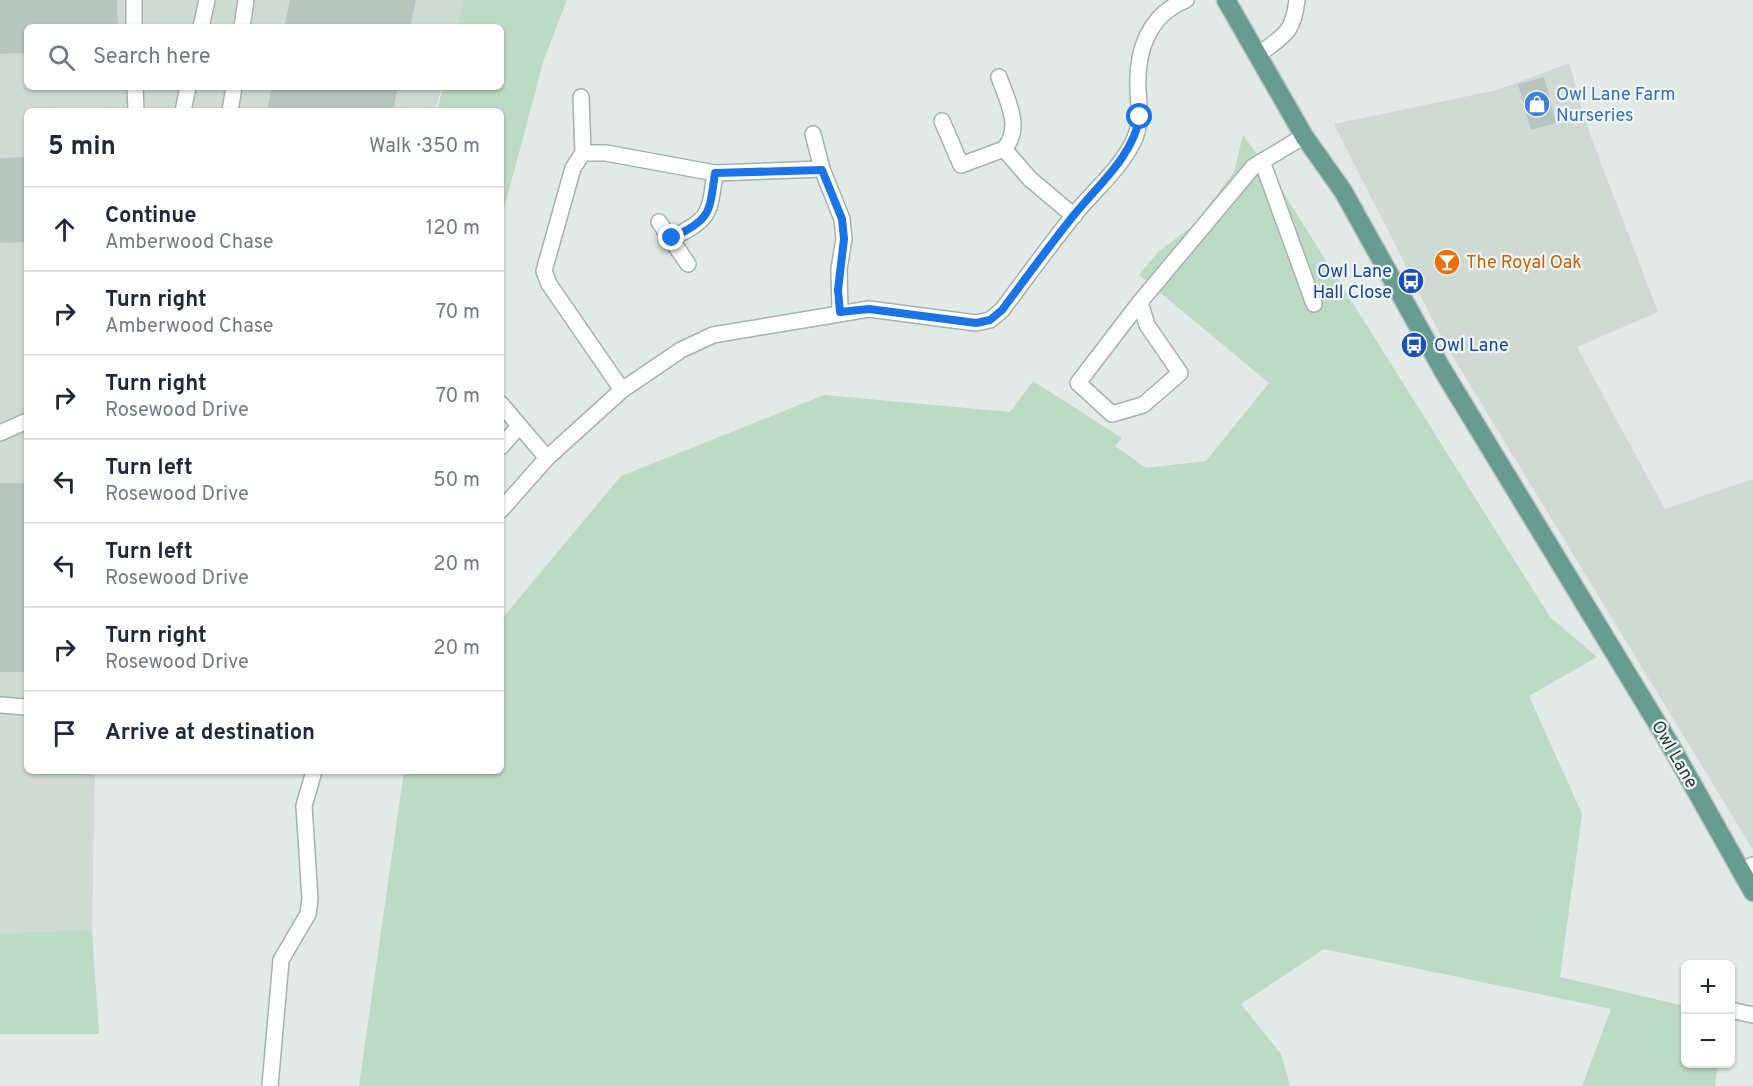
<!DOCTYPE html>
<html lang="en">
<head>
<meta charset="utf-8">
<style>
	:root { --surface:#fff; --page:#f6f6f7; --text:#1f2937; --muted:#747a83; --line:#e0e1e3 }
	body { margin:0; font-family:Overpass,sans-serif; background:var(--page); color:var(--text) }
	.controls { position:absolute; right:18px; bottom:18px; display:grid; overflow:hidden; border-radius:9px; box-shadow:0 2px 4px #0004 }
	.controls button { width:54px; height:54px; display:grid; place-items:center; padding:0; border:0; border-bottom:2px solid var(--line); background:var(--surface); color:var(--text); font:30px sans-serif }
	.stop { position:absolute; width:18px; height:18px; margin:-14px; border:4px solid #1a73e8; border-radius:50%; background:#fff }
	.stop.end { background:#1a73e8; border-color:#fff; box-shadow:0 2px 6px #0008 }
	.list { margin:0; padding:0; list-style:none }
	h2 { display:flex; justify-content:space-between; align-items:center; height:78px; margin:0; padding:0 24px; font-size:26px }
	h2 small { font-size:20px; font-weight:400; color:var(--muted) }
	.list li { display:grid; grid-template-columns:39px 1fr auto; gap:18px; align-items:center; box-sizing:border-box; height:84px; padding:0 24px; border-top:2px solid var(--line) }
	.list b { display:block; font-size:22px; white-space:nowrap }
	.list p { margin:0; font-size:20px; white-space:nowrap; color:var(--muted) }
	.list em { font-size:20px; font-style:normal; color:var(--muted) }
	.icon { flex:none; width:33px; height:33px; fill:none; stroke:currentColor; stroke-width:2; stroke-linecap:round; stroke-linejoin:round }
	.map { position:relative; flex:none; width:1753px; height:1086px; overflow:hidden }
	.search { position:absolute; background:var(--surface); box-shadow:0 2px 4px #0004; left:24px; top:24px; width:480px; height:66px; display:flex; align-items:center; gap:15px; box-sizing:border-box; padding:0 21px; border-radius:9px; color:var(--muted); font-size:22px }
	.panel { position:absolute; background:var(--surface); box-shadow:0 2px 4px #0004; left:24px; top:108px; width:480px; height:666px; border-radius:9px }
	.map>svg:first-child { display:block }
	.built { fill:#d0dad5 }
	.green { fill:#bcdac4 }
	.building { fill:#b7c5bf }
	.lines { fill:none; stroke-linecap:round; stroke-linejoin:round }
	.minor-casing { stroke:#a4b2ad; stroke-width:18 }
	.major-casing { stroke:#bdc4c2; stroke-width:21 }
	.minor { stroke:#fff; stroke-width:15 }
	.major { stroke:#699c90; stroke-width:18 }
	.route { stroke:#1a73e8; stroke-width:8 }
	.labels { text-anchor:middle; stroke-width:4.5; stroke-linejoin:round; paint-order:stroke }
	.shop-label { font-size:18px; fill:#366cbe; stroke:#f1f7f4; text-anchor:start }
	.food-label { font-size:18px; fill:#c56008; stroke:#f1f7f4; text-anchor:start }
	.transit-label { font-size:18px; fill:#164399; stroke:#f1f7f4; text-anchor:end }
	.street-label { font-size:18px; fill:#233a34; stroke:#f1f7f4 }
</style>
</head>
<body>
<div class="map">
<svg width="1753" height="1086" viewBox="0 0 1753 1086">
	<rect width="100%" height="100%" fill="#e1eae6"/>
	<g class="built">
		<path d="M0 0H463L457 27H27V87H442L435 111H27V771H95L92 930 0 933Z"/>
		<path d="M1569 63 1590 134 1658 312 1577 347 1665 509 1753 479V850L1445 344 1334 124 1497 90Z"/>
	</g>
	<g class="green">
		<path d="M463 0H567L544 59 501 220V111H437L443 87H501V27H457Z"/>
		<path d="M1243 135 1271 173 1550 617 1597 657 1529 696 1582 814 1560 977 1685 1006 1686 1064H1718L1715 1086H1582L1611 1009 1324 949 1241 1004 1281 1054 1290 1086H359L404 771H501V620L621 476 824 395 1010 412 1033 381 1122 438 1115 446 1146 468 1206 461 1269 383 1139 275 1158 252 1194 225 1234 172Z"/>
		<path d="M92 930 99 1034H0V933Z"/>
	</g>
	<g class="building">
		<path d="M0 0H117L118 27H27V53L0 54Z"/>
		<path d="M290 0H416L410 27H284Z"/>
		<path d="M1544 77 1556 123 1531 130 1518 84Z"/>
		<path d="M272 87H398L393 111H267Z"/>
		<path d="M27 157V242L0 243V158Z"/>
		<rect x="0" y="483" width="27" height="189"/>
	</g>
	<g class="lines">
		<defs>
			<g id="minor">
				<path d="M134 27V0"/>
				<path d="M201 27 207 0"/>
				<path d="M242 27 246 0"/>
				<path d="M1258 55C1284 35 1293 34 1297 0"/>
				<path d="M999 77C1007 100 1023 128 1004 149"/>
				<path d="M135 87 136 111"/>
				<path d="M581 97 583 153"/>
				<path d="M183 111 188 87"/>
				<path d="M230 111 234 87"/>
				<path d="M942 121 961 165 1004 149 1030 179 1074 216"/>
				<path d="M813 134 822 169"/>
				<path d="M1262 161 1314 304"/>
				<path d="M659 222 688 264"/>
				<path d="M672 238C711 218 709 215 715 173"/>
				<path d="M1140 302 1147 325 1180 373 1143 405 1112 414 1078 383 1140 302 1253 167 1304 136"/>
				<path d="M622 390 549 284 544 271 573 168 583 153H606L715 173 822 169 842 219 844 239 839 269 840 312"/>
				<path d="M501 404 547 458"/>
				<path d="M0 433 27 421"/>
				<path d="M501 447 519 426"/>
				<path d="M501 510 547 458 622 390 681 350 713 335 869 309 976 323 990 320 1002 310C1026 278 1049 246 1074 215 1094 190 1125 165 1136 135 1141 121 1139 105 1138 90 1136 52 1148 15 1186 0"/>
				<path d="M0 705 27 707"/>
				<path d="M1741 871 1753 865"/>
				<path d="M1730 1010 1753 1015"/>
				<path d="M270 1086 281 960 308 914 310 899 304 806 314 771"/>
			</g>
			<path id="major" d="M1226 0 1304 136 1343 191 1442 369 1668 741 1753 892"/>
		</defs>
		<use href="#minor" class="minor-casing"/>
		<use href="#major" class="major-casing"/>
		<use href="#minor" class="minor"/>
		<use href="#major" class="major"/>
	</g>
	<g class="lines">
		<path class="route" d="M672 238C711 218 709 215 715 173L822 170 842 219 844 239 838 290 840 312 869 309 976 323 990 320 1002 310C1026 278 1049 246 1074 215 1099 184 1132 157 1140 117"/>
	</g>
	<defs>
		<symbol id="shop-disc" viewBox="-11 -11 22 22"><circle r="9.5" fill="#3f7fe0" stroke="#f1f7f4"/><path d="M-5-2.5h2.3a2.7 3.5 0 0 1 5.4 0H5L5.5 6h-11ZM-1.5-2.5h3a1.5 2.3 0 0 0-3 0Z" fill="#fff"/></symbol>
		<symbol id="bar-disc" viewBox="-11 -11 22 22"><circle r="9.5" fill="#e8710a" stroke="#f1f7f4"/><path d="M-6-5H6L.8 .8V4.5H3.5V6h-7V4.5H-.8V.8Z" fill="#fff"/></symbol>
		<symbol id="bus-disc" viewBox="-11 -11 22 22"><circle r="9.5" fill="#1a4fb4" stroke="#f1f7f4"/><path d="M-5-6H5V4H4V6H2V4H-2V6H-4V4H-5ZM-3.5-4V0h7V-4ZM-3.5 1.2v1.5H-2V1.2ZM2 1.2v1.5H3.5V1.2Z" fill="#fff"/></symbol>
	</defs>
	<g fill-rule="evenodd">
		<use href="#shop-disc" x="1522" y="89" width="30" height="30"/>
		<use href="#bar-disc" x="1432" y="247" width="30" height="30"/>
		<use href="#bus-disc" x="1396" y="266" width="30" height="30"/>
		<use href="#bus-disc" x="1399" y="330" width="30" height="30"/>
	</g>
	<g class="labels">
		<g class="shop-label">
			<text x="1556" y="100">Owl Lane Farm<tspan x="1556" dy="21">Nurseries</tspan></text>
		</g>
		<g class="food-label">
			<text x="1466" y="268">The Royal Oak</text>
		</g>
		<g class="transit-label">
			<text x="1392" y="277">Owl Lane<tspan x="1392" dy="21">Hall Close</tspan></text>
			<text x="1434" y="351" text-anchor="start">Owl Lane</text>
		</g>
		<g class="street-label">
			<text transform="translate(1675 754) rotate(60)" y="6">Owl Lane</text>
		</g>
	</g>
</svg>
<div class="controls">
<button>+</button>
<button>−</button>
</div>
<div class="stop" style="left:1140px;top:117px"></div>
<div class="stop end" style="left:672px;top:238px"></div>
<div class="search"><svg class="icon" aria-label="search" viewBox="0 0 24 24"><circle cx="10" cy="10" r="6"/><path d="M15 15l6 6"/></svg>Search here</div>
<section class="panel">
<h2>5 min<small>Walk · 350 m</small></h2>
<ul class="list">
<li><svg class="icon" aria-label="ahead" viewBox="0 0 24 24"><path d="M12 20V5M6 11l6-6 6 6"/></svg><div><b>Continue</b><p>Amberwood Chase</p></div><em>120 m</em></li>
<li><svg class="icon" aria-label="right" viewBox="0 0 24 24"><path d="M7 20v-9h11M14 6l5 5-5 5"/></svg><div><b>Turn right</b><p>Amberwood Chase</p></div><em>70 m</em></li>
<li><svg class="icon" aria-label="right" viewBox="0 0 24 24"><path d="M7 20v-9h11M14 6l5 5-5 5"/></svg><div><b>Turn right</b><p>Rosewood Drive</p></div><em>70 m</em></li>
<li><svg class="icon" aria-label="left" viewBox="0 0 24 24"><path d="M17 20v-9H6M10 6l-5 5 5 5"/></svg><div><b>Turn left</b><p>Rosewood Drive</p></div><em>50 m</em></li>
<li><svg class="icon" aria-label="left" viewBox="0 0 24 24"><path d="M17 20v-9H6M10 6l-5 5 5 5"/></svg><div><b>Turn left</b><p>Rosewood Drive</p></div><em>20 m</em></li>
<li><svg class="icon" aria-label="right" viewBox="0 0 24 24"><path d="M7 20v-9h11M14 6l5 5-5 5"/></svg><div><b>Turn right</b><p>Rosewood Drive</p></div><em>20 m</em></li>
<li><svg class="icon" aria-label="arrive" viewBox="0 0 24 24"><path d="M6 21V4h12l-3 4 3 4H6"/></svg><div><b>Arrive at destination</b></div></li>
</ul>
</section>
</div>
</body>
</html>
